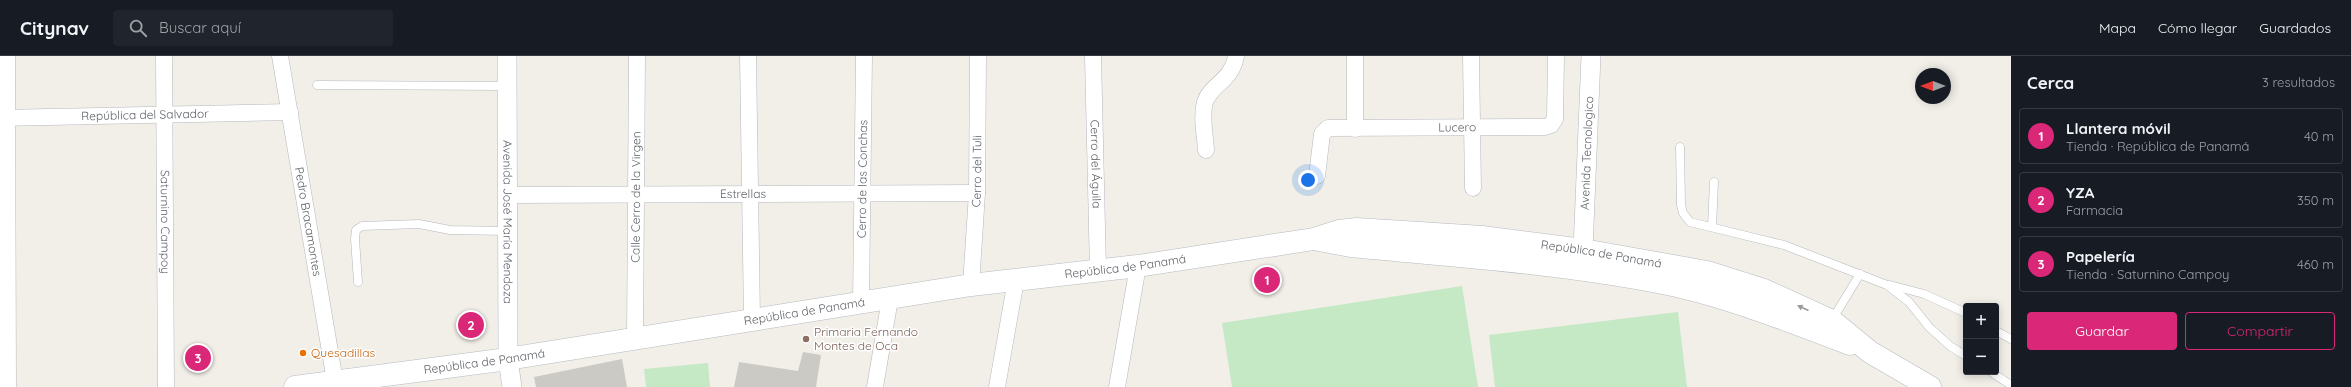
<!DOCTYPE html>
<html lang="es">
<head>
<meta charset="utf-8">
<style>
	:root { --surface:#171b24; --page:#20242c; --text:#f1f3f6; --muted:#9ea1a6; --line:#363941; --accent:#db2777 }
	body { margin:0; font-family:Quicksand,sans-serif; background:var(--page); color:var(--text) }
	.controls { position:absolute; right:12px; bottom:12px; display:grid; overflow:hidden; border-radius:4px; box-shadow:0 2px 10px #0003 }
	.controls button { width:36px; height:36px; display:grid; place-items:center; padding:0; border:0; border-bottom:1px solid var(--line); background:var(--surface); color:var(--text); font:20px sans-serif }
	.compass { position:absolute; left:1915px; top:12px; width:36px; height:36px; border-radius:50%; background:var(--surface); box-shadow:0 2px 10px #0003; rotate:270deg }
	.you { position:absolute; left:1308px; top:124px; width:14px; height:14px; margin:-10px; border:3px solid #fff; border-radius:50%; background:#1a73e8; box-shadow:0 0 0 6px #1a73e833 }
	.badge { display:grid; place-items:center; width:26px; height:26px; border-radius:50%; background:var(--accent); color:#fff; font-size:13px; font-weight:700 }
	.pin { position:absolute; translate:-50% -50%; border:2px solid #fff; box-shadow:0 1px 4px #0006 }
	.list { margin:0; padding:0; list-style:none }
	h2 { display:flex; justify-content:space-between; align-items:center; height:52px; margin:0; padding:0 16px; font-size:17px }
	h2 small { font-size:13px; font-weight:400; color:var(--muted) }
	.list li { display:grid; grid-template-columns:26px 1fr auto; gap:12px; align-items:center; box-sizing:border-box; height:56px; margin:0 8px 8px; padding:0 8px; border:1px solid var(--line); border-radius:4px }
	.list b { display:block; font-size:15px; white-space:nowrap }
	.list p { margin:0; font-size:13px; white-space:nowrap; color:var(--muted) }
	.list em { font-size:13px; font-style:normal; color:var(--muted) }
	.actions { display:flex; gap:8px; padding:12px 16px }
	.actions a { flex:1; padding:9px 0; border:1px solid var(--accent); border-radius:4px; text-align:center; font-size:14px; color:var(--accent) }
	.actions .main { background:var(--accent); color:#fff }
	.icon { flex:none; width:22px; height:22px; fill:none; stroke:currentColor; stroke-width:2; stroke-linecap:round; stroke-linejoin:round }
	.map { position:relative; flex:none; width:2011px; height:331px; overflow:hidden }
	header { display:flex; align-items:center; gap:24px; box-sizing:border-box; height:56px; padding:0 20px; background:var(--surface); border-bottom:1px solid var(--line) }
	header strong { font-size:19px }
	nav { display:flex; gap:22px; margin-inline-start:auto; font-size:14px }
	.search { width:280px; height:36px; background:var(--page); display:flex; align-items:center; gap:10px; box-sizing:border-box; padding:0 14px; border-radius:4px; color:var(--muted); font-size:15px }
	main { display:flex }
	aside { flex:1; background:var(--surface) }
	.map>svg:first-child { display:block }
	.green { fill:#c5e8c5 }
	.building { fill:#cccac5 }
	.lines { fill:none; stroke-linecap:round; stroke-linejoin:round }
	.service-casing { stroke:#b5b8bc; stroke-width:9 }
	.minor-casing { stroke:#b5b8bc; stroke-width:17 }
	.tertiary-casing { stroke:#b5b8bc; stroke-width:20 }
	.secondary-casing { stroke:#b6babf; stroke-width:23 }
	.service { stroke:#fff; stroke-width:8 }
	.minor { stroke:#fff; stroke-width:16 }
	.tertiary { stroke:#fff; stroke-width:19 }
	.secondary { stroke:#fff; stroke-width:22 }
	.oneway { fill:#979a9d }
	.education-dot { fill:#8d6e63; stroke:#fff; stroke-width:1.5 }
	.food-dot { fill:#e8710a; stroke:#fff; stroke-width:1.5 }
	.labels { text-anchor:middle; stroke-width:3; stroke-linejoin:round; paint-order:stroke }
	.street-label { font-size:12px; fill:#5f6368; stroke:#fff }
	.education-label { font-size:12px; fill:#785e54; stroke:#fff; text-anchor:start }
	.food-label { font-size:12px; fill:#c56008; stroke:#fff; text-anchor:start }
</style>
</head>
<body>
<header>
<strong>Citynav</strong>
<div class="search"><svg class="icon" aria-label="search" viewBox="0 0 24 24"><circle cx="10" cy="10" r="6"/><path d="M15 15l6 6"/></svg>Buscar aquí</div>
<nav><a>Mapa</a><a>Cómo llegar</a><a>Guardados</a></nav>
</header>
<main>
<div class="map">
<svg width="2011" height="331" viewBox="0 0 2011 331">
	<rect width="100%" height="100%" fill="#f1efe8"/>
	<g class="green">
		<path d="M1462 230 1478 331H1232L1222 267Z"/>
		<path d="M1678 256 1687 331H1495L1489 279Z"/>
		<path d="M708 307 710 331H646L644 313Z"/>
	</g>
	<g class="building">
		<path d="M803 296 821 299 816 331H734L739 306 798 315Z"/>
		<path d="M622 303 627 331H536L534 321Z"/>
	</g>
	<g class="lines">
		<defs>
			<g id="service">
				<path d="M317 29 507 30"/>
				<path d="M1680 91 1681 149 1683 157 1690 166 1784 189 1887 229 1909 246 1929 271 1950 290 1966 300"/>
				<path d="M1712 171 1714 126"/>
				<path d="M358 226 355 183 356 174 362 170 419 168 450 174 507 175"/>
				<path d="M1890 229 1924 238 1966 257"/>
				<path d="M1832 264 1860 218"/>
				<path d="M1996 275 2011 283"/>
				<path d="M1991 316 2011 329"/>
			</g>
			<g id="minor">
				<path d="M7 0 8 331"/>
				<path id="s1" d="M164 0 166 331"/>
				<path id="s2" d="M280 0 336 331"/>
				<path d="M748 0 752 263"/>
				<path id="s3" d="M1093 0 1098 215"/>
				<path d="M1355 0V73"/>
				<path d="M1471 0 1473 132"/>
				<path id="s4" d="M0 62 290 56"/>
				<path d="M1206 94C1205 79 1201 60 1205 46 1211 28 1232 25 1236 0"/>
				<path id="s5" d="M1317 120 1322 78 1328 72 1545 71 1551 69 1555 63 1556 0"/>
				<path id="s6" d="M508 139 977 137"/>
				<path id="s7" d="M971 229 977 137 978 0"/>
				<path id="s8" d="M861 247 864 0"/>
				<path id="s9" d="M635 282 637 0"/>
				<path d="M875 331 890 243"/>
				<path d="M997 331 1016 224"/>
				<path d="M1117 331 1138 210"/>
			</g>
			<g id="tertiary">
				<path id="s10" d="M507 0 508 303 512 331"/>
				<path id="s11" d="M1583 194 1591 0"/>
			</g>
			<g id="secondary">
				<path d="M1319 184 1351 190C1455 200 1561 207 1663 227 1723 239 1793 266 1850 288"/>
				<path id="s12" d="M295 331 508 303 971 229 1138 210 1314 183 1339 175 1357 173 1482 181 1583 194 1707 216 1764 234 1832 265 1870 296 1930 331"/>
			</g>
		</defs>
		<use href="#service" class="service-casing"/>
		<use href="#minor" class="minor-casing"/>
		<use href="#tertiary" class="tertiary-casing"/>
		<use href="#secondary" class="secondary-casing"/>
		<use href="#service" class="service"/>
		<use href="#minor" class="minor"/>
		<use href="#tertiary" class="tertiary"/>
		<use href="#secondary" class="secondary"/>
	</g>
	<defs><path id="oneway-solid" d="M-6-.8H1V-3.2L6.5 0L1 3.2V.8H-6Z"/></defs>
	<use class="oneway" href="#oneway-solid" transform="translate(1803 252) rotate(-156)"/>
	<circle class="education-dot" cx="806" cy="283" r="4"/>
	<circle class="food-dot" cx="303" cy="297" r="4"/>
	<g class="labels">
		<g class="street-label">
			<text dy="4" stroke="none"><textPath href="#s4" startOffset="145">República del Salvador</textPath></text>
			<text dy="4" stroke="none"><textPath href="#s5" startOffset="180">Lucero</textPath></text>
			<text dy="4" stroke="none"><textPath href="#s11" startOffset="97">Avenida Tecnologico</textPath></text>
			<text dy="4" stroke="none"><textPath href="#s3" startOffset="108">Cerro del Águila</textPath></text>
			<text dy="4" stroke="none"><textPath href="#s7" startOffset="114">Cerro del Tuli</textPath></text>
			<text dy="4" stroke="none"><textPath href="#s8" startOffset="124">Cerro de las Conchas</textPath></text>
			<text dy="4" stroke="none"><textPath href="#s6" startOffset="235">Estrellas</textPath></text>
			<text dy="4" stroke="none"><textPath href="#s9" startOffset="141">Calle Cerro de la Virgen</textPath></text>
			<text dy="4" stroke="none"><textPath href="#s2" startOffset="168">Pedro Bracamontes</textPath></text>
			<text dy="4" stroke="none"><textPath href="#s1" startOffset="166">Saturnino Campoy</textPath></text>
			<text dy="4" stroke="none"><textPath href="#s10" startOffset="166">Avenida José María Mendoza</textPath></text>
			<text dy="4" stroke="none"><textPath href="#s12" startOffset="1320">República de Panamá</textPath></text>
			<text dy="4" stroke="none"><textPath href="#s12" startOffset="839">República de Panamá</textPath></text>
			<text dy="4" stroke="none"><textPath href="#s12" startOffset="515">República de Panamá</textPath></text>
			<text dy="4" stroke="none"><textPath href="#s12" startOffset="191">República de Panamá</textPath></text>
		</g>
		<g class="education-label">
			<text x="814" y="280">Primaria Fernando<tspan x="814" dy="14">Montes de Oca</tspan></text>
		</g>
		<g class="food-label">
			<text x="311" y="301">Quesadillas</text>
		</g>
	</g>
</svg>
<div class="controls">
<button>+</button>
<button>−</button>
</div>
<svg class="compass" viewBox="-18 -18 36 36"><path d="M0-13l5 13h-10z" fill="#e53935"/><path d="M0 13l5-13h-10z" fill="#9ea1a6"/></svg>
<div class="you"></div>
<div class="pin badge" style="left:1267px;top:224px">1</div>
<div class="pin badge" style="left:471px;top:269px">2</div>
<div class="pin badge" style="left:198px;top:302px">3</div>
</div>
<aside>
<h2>Cerca<small>3 resultados</small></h2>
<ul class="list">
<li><span class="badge">1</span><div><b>Llantera móvil</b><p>Tienda · República de Panamá</p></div><em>40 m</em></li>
<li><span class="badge">2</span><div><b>YZA</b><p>Farmacia</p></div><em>350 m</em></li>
<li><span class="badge">3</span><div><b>Papelería</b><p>Tienda · Saturnino Campoy</p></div><em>460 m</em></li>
</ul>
<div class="actions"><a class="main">Guardar</a><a>Compartir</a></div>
</aside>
</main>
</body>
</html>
